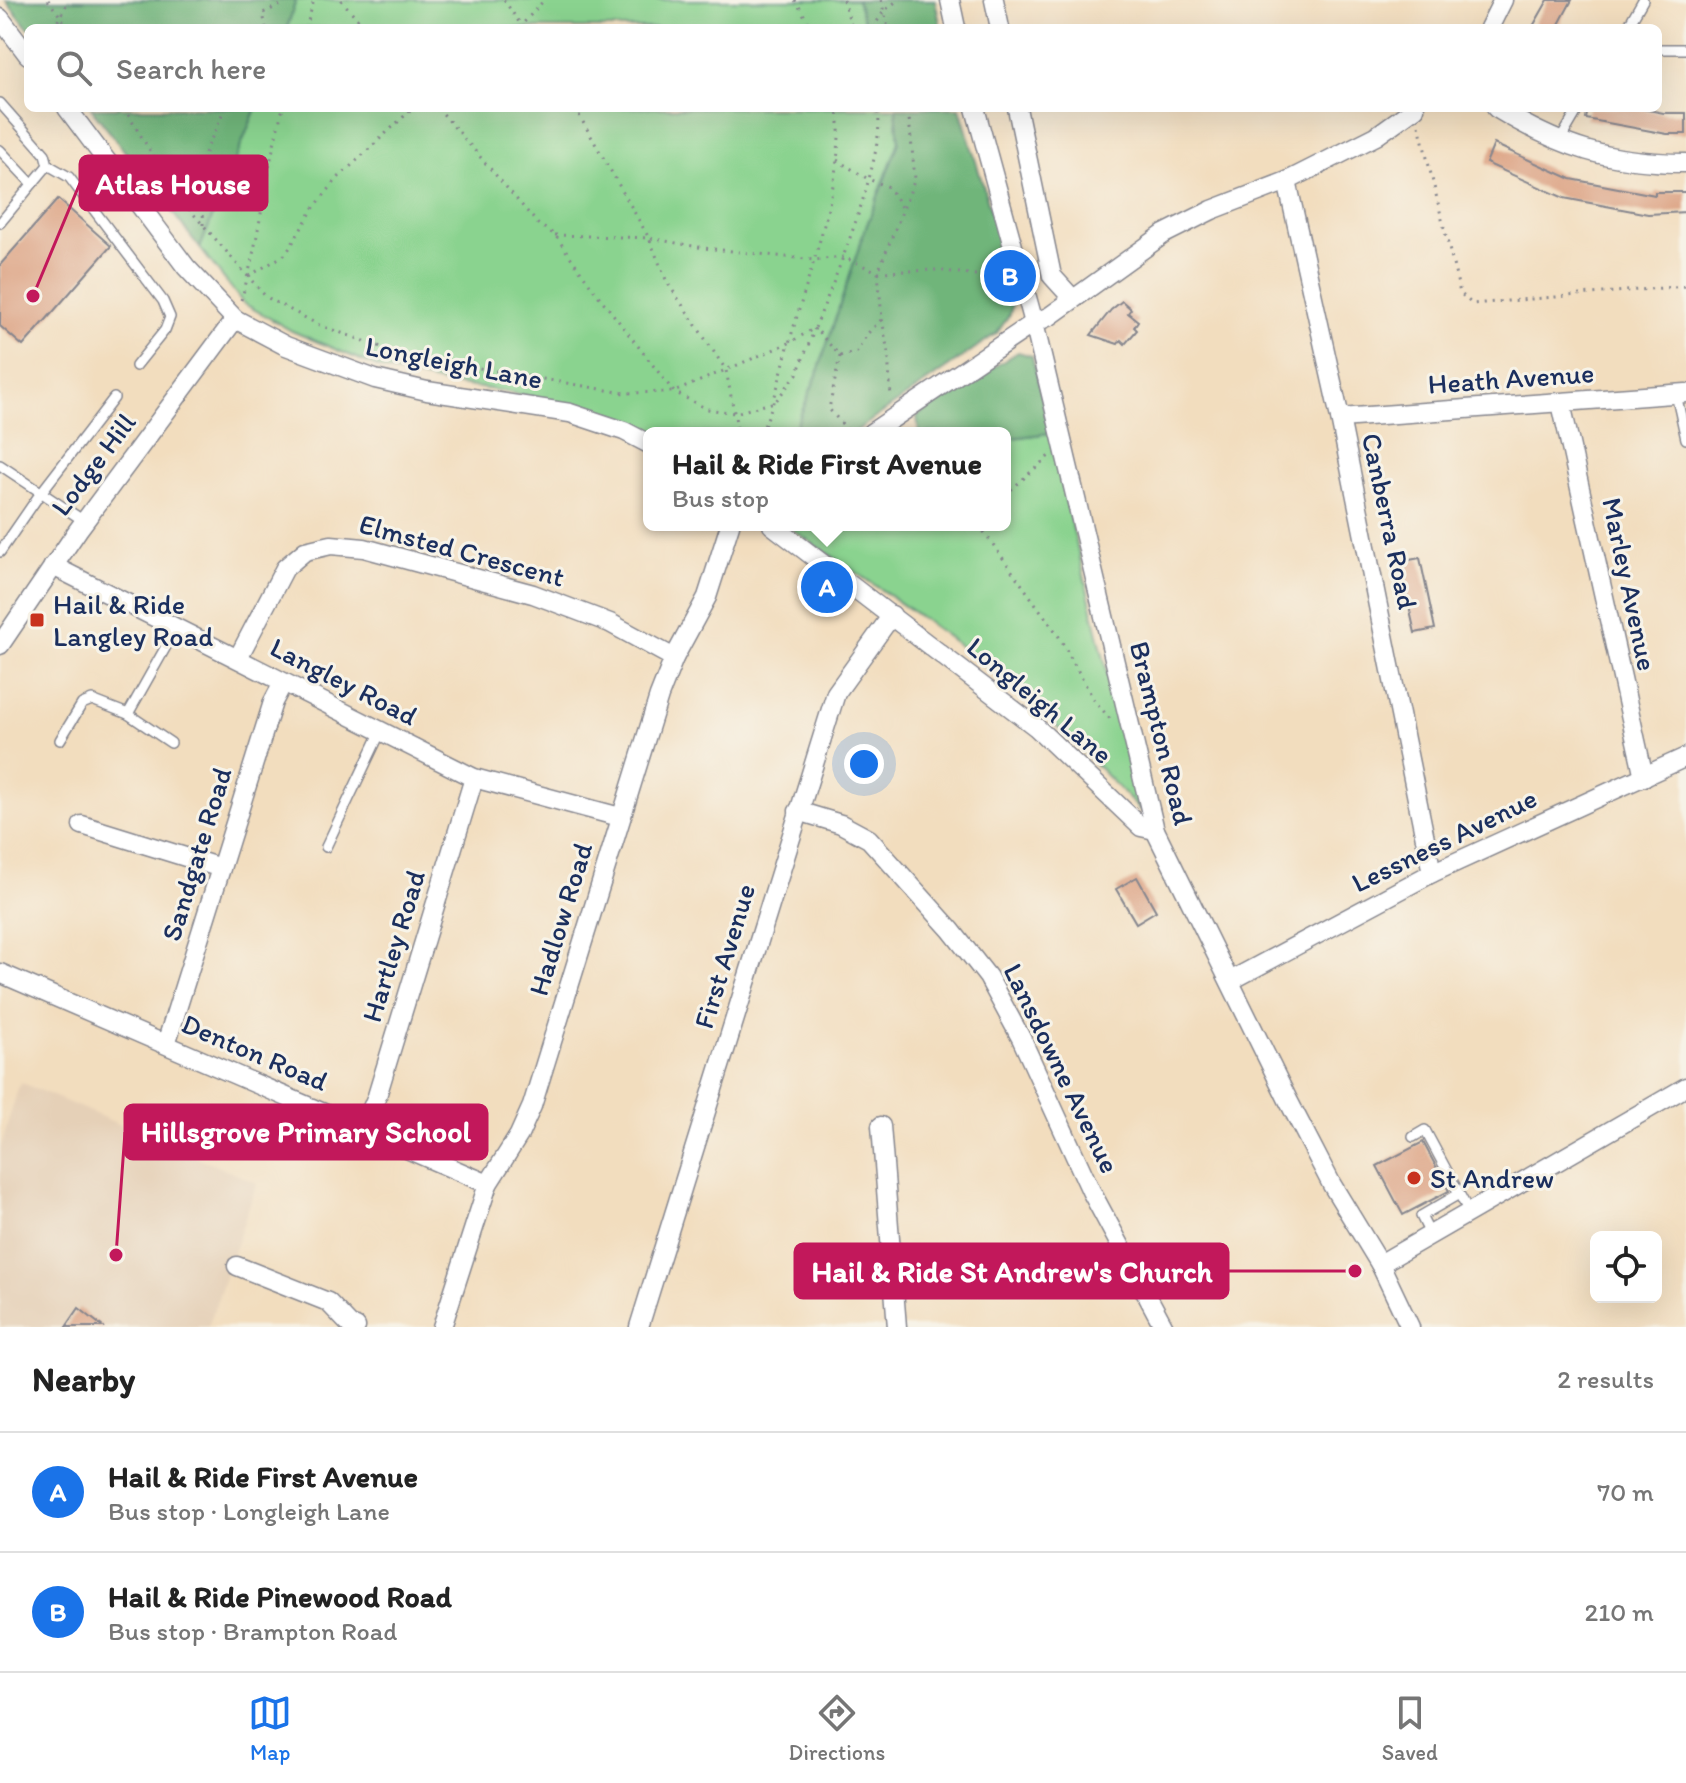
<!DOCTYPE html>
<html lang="en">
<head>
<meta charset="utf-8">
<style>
	:root { --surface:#fff; --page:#f2f2f2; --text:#222; --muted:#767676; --line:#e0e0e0; --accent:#1a73e8 }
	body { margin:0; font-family:Itim,sans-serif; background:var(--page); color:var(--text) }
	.controls { position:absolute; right:24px; bottom:24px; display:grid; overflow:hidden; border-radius:12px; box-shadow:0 8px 32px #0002 }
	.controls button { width:72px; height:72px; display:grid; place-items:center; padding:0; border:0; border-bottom:2px solid var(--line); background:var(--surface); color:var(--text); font:40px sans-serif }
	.you { position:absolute; left:864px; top:764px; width:28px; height:28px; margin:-20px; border:6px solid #fff; border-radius:50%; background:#1a73e8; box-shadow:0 0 0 12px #1a73e833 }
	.badge { display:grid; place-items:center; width:52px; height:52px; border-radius:50%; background:var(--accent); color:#fff; font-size:26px; font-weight:700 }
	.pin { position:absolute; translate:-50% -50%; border:4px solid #fff; box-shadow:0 2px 8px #0006 }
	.popup { position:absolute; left:643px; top:427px; width:368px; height:104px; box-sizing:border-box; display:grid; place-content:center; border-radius:12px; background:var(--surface); filter:drop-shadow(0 2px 6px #0005); font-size:26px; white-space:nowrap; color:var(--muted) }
	.popup b { font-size:30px; color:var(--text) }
	.popup::after { content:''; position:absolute; left:50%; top:100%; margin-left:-16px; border:16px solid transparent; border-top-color:var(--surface) }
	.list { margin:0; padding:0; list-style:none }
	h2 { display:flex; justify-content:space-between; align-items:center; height:104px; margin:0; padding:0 32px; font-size:34px }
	h2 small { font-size:26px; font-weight:400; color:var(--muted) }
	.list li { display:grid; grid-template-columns:52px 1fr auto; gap:24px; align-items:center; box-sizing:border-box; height:120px; padding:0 32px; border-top:2px solid var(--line) }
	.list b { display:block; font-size:30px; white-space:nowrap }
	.list p { margin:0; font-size:26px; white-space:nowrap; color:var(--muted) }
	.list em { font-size:26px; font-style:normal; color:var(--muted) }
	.icon { flex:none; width:44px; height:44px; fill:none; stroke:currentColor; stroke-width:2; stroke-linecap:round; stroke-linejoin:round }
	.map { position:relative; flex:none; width:1686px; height:1327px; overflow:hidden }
	.search { position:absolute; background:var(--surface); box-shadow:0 8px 32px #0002; left:24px; right:24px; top:24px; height:88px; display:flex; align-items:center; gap:20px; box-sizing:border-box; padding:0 28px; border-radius:12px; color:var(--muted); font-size:30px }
	.sheet { height:344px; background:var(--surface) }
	nav { display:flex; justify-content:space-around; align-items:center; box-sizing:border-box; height:112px; border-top:2px solid var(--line); background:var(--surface); font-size:22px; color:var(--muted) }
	nav a { display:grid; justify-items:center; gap:4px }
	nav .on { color:var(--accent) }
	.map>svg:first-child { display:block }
	.built { fill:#e5d0b7 }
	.green { fill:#8ad38f; stroke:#528176; stroke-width:2 }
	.forest { fill:#6fb57a; stroke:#45726c; stroke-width:2 }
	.building { fill:#da9c7b }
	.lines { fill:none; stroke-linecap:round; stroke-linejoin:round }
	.service-casing { stroke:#86868e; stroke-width:12 }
	.minor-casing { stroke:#86868e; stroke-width:21 }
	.path { stroke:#86868e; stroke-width:3; stroke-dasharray:2 6; stroke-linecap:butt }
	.service { stroke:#fff; stroke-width:9 }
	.minor { stroke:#fff; stroke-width:18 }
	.poi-dot { fill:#c8321e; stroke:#f7f3e8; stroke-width:3 }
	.labels { text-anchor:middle; stroke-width:6; stroke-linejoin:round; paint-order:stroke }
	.street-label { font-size:28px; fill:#1b2f5e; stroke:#f7f3e8 }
	.poi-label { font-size:28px; fill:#1b2f5e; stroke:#f7f3e8; text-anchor:start }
	.leader { fill:none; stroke:#c2185b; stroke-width:3 }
	.callout-dot { fill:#c2185b; stroke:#f7f3e8; stroke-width:3 }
	.callout { fill:#c2185b; stroke:#c2185b; stroke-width:3 }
	.callout-label { font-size:30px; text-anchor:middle; font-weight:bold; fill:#fff }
</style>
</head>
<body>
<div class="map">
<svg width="1686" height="1327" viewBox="0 0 1686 1327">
	<rect width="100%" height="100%" fill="#f7f3e8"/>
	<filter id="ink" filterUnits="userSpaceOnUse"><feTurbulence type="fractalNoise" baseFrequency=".0125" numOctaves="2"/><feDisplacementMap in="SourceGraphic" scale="16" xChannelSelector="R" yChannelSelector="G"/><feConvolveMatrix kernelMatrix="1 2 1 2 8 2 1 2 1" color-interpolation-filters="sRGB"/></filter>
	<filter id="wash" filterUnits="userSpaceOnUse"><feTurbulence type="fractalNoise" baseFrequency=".006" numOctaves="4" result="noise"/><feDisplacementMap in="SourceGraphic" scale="32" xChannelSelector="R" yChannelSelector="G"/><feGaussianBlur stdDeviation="1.8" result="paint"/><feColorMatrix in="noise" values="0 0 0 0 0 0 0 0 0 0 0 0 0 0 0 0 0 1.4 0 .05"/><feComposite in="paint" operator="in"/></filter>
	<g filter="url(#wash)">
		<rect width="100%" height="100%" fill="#f2ddbe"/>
		<path class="built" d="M20 1082 257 1183 208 1327H0V1149Z"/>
		<g class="green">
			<path d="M296 0H857L866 28H287Z"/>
			<path d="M256 108H896L899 142 863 235 817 375 793 433H649L601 412 503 391 437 382 382 369 292 331 243 303 200 248Z"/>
			<path d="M1050 433 1140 810C1111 781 1083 750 1053 723 972 648 877 587 786 525H1005V439Z"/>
		</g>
		<g class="forest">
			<path d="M6 0H296L287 28H28Z"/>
			<path d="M857 0H935L941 28H866Z"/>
			<path d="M91 108H256L200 248Z"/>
			<path d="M896 108H960L1015 292 1010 314 997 333 853 433H793L817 375 863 235 899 142Z"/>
			<path d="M1018 352 1032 356 1050 433 1005 439V433H919L917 416Z"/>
		</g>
		<g id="blocks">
			<g class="building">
				<path d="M1548 0H1572L1557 28H1532Z"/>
				<path d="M1588 108H1637L1664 113H1686V134H1667L1586 119Z"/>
				<path d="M1494 144 1571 179 1655 195V192H1686V212L1648 214 1564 198 1486 163Z"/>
				<path d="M58 199 111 246 23 346 0 326V265Z"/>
				<path d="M1122 301 1131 309 1128 313 1138 321 1134 327 1137 330 1125 344 1121 340 1118 344 1091 335 1111 310Z"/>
				<path d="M1420 558 1435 629 1415 633 1399 562Z"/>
				<path d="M1137 877 1156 911 1136 923 1116 889Z"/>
				<path d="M1423 1142 1449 1191 1403 1215 1377 1166Z"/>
				<path d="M79 1308 103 1327H66Z"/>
			</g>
		</g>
	</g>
	<g filter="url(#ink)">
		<use href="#blocks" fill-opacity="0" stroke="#86868e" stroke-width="2"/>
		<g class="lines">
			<defs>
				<g id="service">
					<path d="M1627 28 1643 0"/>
					<path d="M1658 49H1686"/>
					<path d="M0 103 45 154 48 165 0 223"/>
					<path d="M1559 142 1579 108"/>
					<path d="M0 150 32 184"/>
					<path d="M48 165 69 177 163 301 170 317 165 330 136 366"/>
					<path d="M1676 394 1686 439"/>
					<path d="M0 465 84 521"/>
					<path d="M0 552 40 494 114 398"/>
					<path d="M128 714 177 627"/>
					<path d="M60 740 82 704 92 700 128 714 171 743"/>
					<path d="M326 847 381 731"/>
					<path d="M1413 1137 1425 1130 1469 1212"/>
					<path d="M1430 1234 1421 1216 1459 1194"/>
				</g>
				<g id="minor">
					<path d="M950 0 956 28"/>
					<path d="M994 0 1000 28"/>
					<path d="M0 18 28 55"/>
					<path d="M1489 28 1503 0"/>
					<path d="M67 108 186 267 235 319 286 346 375 379 427 391 570 413 624 431 649 444"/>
					<path d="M975 108 1034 323 1155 830 1288 1100 1332 1185 1380 1264 1410 1327"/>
					<path d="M1017 108 1052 276 1072 298"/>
					<path d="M1496 108C1562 148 1609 163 1686 163"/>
					<path d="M1287 181 1340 418 1432 873"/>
					<path d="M1561 403 1644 777"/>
					<path d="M1340 418 1686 393"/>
					<path d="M871 433 1034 323 1050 316 1164 234 1212 210 1287 181 1376 136 1415 108"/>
					<path d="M772 525 1036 727 1141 827 1155 830"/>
					<path d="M53 566 474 778 620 817"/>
					<path d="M0 645 78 530 235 319"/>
					<path d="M238 658 285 568 305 551 331 545 364 548 533 594 610 623 674 658"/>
					<path d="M798 811 841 824 869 839 951 930 988 977 1021 1038 1091 1191 1164 1327"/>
					<path d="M82 825 221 868"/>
					<path d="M0 973 488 1184"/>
					<path d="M1230 981 1432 873 1686 757"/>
					<path d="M166 1044 273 702 283 683"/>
					<path d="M881 1126 897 1327"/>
					<path d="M363 1129 377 1096 474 778"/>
					<path d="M1380 1264 1686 1087"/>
					<path d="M237 1266 328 1302 350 1325 356 1327"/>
					<path d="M442 1327 488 1184 519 1135 532 1106 659 696 674 658 707 597 730 525"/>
					<path d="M639 1327 836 693 892 615"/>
				</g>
			</defs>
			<use href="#service" class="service-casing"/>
			<use href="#minor" class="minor-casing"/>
			<g class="path">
				<path d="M48 0 69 28"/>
				<path d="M341 0 366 28"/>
				<path d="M504 0 523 28"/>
				<path d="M795 0 812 28"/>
				<path d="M843 0 852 28"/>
				<path d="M881 0 888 28"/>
				<path d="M54 28 69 0"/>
				<path d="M266 28 263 13 283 4 284 0"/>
				<path d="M306 28 314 0"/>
				<path d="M519 28 544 0"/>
				<path d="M873 28 884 11 898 0"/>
				<path d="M124 108 177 195 266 297 319 325 404 355 624 393 674 392 789 343 815 328C832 286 890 147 877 108"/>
				<path d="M438 108 538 224 555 235 594 290 674 392 707 409 735 413 775 402 797 374 815 328 840 356 829 409 850 433"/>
				<path d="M575 108 649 238 667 282 726 370 738 433"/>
				<path d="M1419 125 1460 293 1472 304 1686 286"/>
				<path d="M837 160 868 179 889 187 902 209"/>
				<path d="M203 225 205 153 225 108"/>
				<path d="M555 235 649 238 704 248 814 260 843 257 878 272 937 270 1006 279"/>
				<path d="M249 276 286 254 313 209 338 178 413 108"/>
				<path d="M241 300C261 237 265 171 283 108"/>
				<path d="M882 319 888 353 891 398"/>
				<path d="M840 356 857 352 867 334 882 319 878 272 915 179 908 108"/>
				<path d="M761 433C776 401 780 374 790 340 809 273 846 176 838 108"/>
				<path d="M1005 495 1050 455"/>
				<path d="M979 525 1058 635 1094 700 1111 720"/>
			</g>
			<use href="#service" class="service"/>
			<use href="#minor" class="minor"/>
		</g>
	</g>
	<g class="poi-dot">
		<rect x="29" y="612" width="16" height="16" rx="4"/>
		<circle cx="1414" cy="1178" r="8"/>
	</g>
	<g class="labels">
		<g class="street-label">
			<text transform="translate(454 362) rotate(11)" y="10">Longleigh Lane</text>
			<text transform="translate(1511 378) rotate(-4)" y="10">Heath Avenue</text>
			<text transform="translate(93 464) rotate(-53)" y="10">Lodge Hill</text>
			<text transform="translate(1390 521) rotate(78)" y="10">Canberra Road</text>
			<text transform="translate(462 550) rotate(15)" y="10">Elmsted Crescent</text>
			<text transform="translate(1630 584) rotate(78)" y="10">Marley Avenue</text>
			<text transform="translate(344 681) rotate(27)" y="10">Langley Road</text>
			<text transform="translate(1040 700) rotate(40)" y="10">Longleigh Lane</text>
			<text transform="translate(1162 733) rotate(76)" y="10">Brampton Road</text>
			<text transform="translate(1444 840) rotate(-26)" y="10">Lessness Avenue</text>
			<text transform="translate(196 854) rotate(-73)" y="10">Sandgate Road</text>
			<text transform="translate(560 919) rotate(-73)" y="10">Hadlow Road</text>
			<text transform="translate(393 946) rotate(-73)" y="10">Hartley Road</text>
			<text transform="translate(724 956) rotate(-73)" y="10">First Avenue</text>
			<text transform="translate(255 1052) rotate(23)" y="10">Denton Road</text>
			<text transform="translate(1062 1068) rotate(64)" y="10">Lansdowne Avenue</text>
		</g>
		<g class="poi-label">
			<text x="53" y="614">Hail &amp; Ride<tspan x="53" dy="32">Langley Road</tspan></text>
			<text x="1430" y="1188">St Andrew</text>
		</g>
	</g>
	<path class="leader" d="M33 296L80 183M116 1255L125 1132M1355 1271L1228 1271"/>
	<g class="callout-dot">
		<circle cx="33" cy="296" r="8"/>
		<circle cx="116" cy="1255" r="8"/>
		<circle cx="1355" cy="1271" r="8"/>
	</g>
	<g class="callout">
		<rect x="80" y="156" width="187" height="54" rx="8"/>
		<rect x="125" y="1105" width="362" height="54" rx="8"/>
		<rect x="795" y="1244" width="433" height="54" rx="8"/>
	</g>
	<g class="callout-label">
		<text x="173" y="194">Atlas House</text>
		<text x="306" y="1142">Hillsgrove Primary School</text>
		<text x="1012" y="1282">Hail &amp; Ride St Andrew's Church</text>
	</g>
</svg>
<div class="controls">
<button><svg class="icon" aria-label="locate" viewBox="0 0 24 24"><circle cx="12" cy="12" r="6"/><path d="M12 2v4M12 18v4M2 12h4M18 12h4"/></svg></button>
</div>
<div class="you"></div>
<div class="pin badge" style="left:827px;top:587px">A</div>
<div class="popup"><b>Hail &amp; Ride First Avenue</b>Bus stop</div>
<div class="pin badge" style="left:1010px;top:276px">B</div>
<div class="search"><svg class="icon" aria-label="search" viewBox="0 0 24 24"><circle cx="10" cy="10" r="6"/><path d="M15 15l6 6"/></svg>Search here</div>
</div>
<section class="sheet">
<h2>Nearby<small>2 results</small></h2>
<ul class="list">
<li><span class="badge">A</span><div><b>Hail &amp; Ride First Avenue</b><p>Bus stop · Longleigh Lane</p></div><em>70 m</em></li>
<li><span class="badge">B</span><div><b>Hail &amp; Ride Pinewood Road</b><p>Bus stop · Brampton Road</p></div><em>210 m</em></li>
</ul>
</section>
<nav>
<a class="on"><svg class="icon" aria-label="map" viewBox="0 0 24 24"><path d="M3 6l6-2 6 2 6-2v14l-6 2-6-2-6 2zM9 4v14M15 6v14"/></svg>Map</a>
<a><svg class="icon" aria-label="directions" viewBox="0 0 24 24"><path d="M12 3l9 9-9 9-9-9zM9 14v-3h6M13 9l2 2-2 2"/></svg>Directions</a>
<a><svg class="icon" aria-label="saved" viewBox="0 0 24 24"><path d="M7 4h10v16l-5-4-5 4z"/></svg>Saved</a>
</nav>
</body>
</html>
